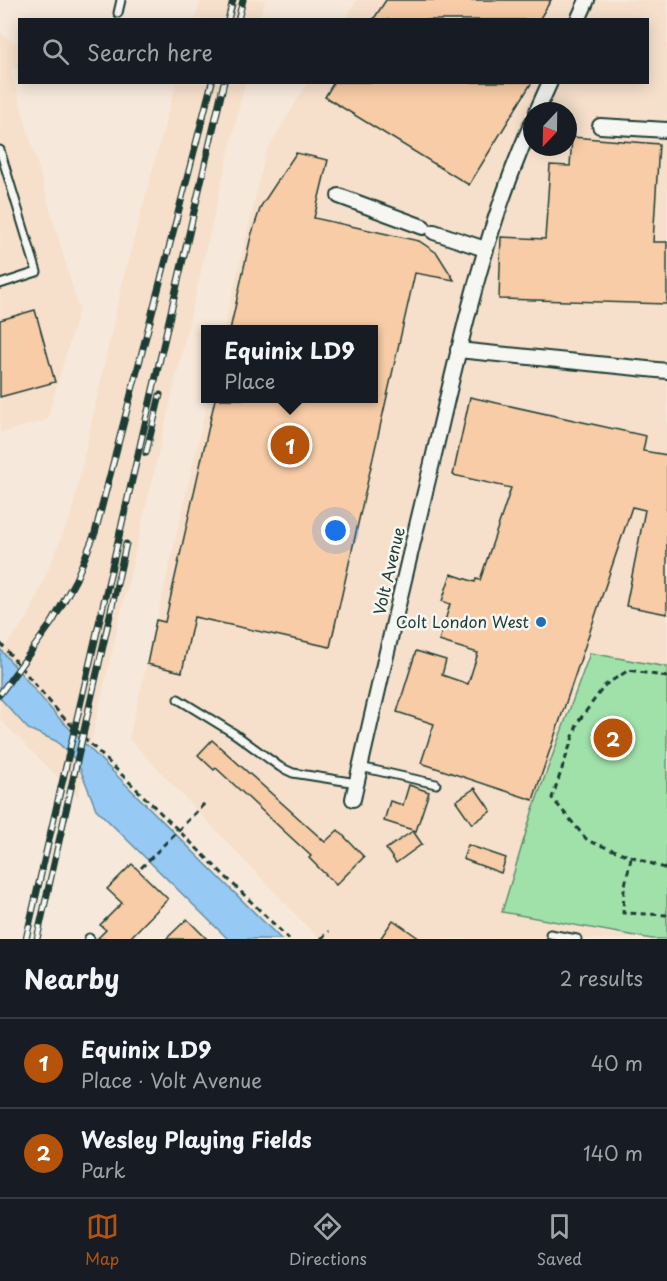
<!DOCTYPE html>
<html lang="en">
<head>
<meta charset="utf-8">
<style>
	:root { --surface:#171b24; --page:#20242c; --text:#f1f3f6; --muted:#9ea1a6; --line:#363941; --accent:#b45309 }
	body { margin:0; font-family:"Playpen Sans",sans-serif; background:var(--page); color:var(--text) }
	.compass { position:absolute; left:523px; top:102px; width:54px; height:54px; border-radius:50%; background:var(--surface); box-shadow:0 3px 15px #0003; rotate:202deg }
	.you { position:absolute; left:336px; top:531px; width:21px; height:21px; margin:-15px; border:4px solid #fff; border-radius:50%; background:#1a73e8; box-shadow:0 0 0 9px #1a73e833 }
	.badge { display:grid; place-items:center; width:39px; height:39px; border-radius:50%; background:var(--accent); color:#fff; font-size:20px; font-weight:700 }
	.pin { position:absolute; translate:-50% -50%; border:3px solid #fff; box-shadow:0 2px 6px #0006 }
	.popup { position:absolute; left:201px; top:325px; width:177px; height:78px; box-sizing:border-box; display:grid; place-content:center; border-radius:0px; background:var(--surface); filter:drop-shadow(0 2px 4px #0005); font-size:20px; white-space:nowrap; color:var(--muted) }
	.popup b { font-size:22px; color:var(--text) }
	.popup::after { content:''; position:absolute; left:50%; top:100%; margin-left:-12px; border:12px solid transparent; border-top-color:var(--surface) }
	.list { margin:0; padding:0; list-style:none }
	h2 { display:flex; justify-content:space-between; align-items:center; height:78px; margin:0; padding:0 24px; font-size:26px }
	h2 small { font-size:20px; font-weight:400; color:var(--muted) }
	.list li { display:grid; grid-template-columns:39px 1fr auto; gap:18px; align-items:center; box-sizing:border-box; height:90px; padding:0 24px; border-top:2px solid var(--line) }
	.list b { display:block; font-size:22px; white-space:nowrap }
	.list p { margin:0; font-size:20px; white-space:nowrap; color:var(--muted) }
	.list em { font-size:20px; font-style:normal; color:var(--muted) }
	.icon { flex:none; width:33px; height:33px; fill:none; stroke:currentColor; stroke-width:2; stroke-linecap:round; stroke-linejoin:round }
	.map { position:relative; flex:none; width:667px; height:939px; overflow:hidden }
	.search { position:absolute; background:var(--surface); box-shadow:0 3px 15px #0003; left:18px; right:18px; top:18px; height:66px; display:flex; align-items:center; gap:15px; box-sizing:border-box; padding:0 21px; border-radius:0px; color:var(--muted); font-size:22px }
	.sheet { height:258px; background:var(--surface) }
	nav { display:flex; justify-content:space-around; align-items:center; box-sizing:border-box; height:84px; border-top:2px solid var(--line); background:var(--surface); font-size:16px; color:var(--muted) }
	nav a { display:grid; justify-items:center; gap:3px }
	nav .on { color:var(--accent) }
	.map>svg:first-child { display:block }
	.built { fill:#f6e0cb; fill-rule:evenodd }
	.green { fill:#a0e1aa; stroke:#608f6f; stroke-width:1.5 }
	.water { fill:#96c9f3; stroke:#6691a7; stroke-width:1.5 }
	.building { fill:#f7cca6; stroke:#1f3d34; stroke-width:1.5 }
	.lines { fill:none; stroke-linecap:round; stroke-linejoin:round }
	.service-casing { stroke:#1f3d34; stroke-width:11 }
	.minor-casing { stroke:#1f3d34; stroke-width:18 }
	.path { stroke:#1f3d34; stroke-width:3; stroke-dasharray:6 4.5; stroke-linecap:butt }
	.service { stroke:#f6f6f2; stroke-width:7 }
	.minor { stroke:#f6f6f2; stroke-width:14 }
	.rail-casing { stroke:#1f3d34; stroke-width:7 }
	.rail { stroke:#f6f6f2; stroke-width:4.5; stroke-dasharray:14; stroke-linecap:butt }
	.path-bridge { stroke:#1f3d34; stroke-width:3; stroke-dasharray:6 4.5; stroke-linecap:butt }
	.poi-dot { fill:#1f6fb2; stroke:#f6f6f2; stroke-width:2 }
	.labels { text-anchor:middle; stroke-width:5; stroke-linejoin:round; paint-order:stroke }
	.street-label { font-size:16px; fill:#1f3d34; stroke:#f6f6f2 }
	.poi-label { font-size:16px; fill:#1f3d34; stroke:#f6f6f2; text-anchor:end }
</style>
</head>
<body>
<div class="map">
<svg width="667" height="939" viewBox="0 0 667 939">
	<rect width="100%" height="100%" fill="#f6e9db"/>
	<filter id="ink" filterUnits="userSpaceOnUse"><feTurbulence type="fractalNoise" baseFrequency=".0167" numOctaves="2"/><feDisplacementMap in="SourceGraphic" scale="12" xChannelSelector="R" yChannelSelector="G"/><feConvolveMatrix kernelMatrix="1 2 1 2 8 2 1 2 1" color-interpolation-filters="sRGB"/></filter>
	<g filter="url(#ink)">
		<g class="built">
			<path d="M201 0H265L260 19H195Z"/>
			<path d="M357 0H667V667L586 653 502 911 637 939H319L129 739 208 399 374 398V330L224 329 266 152 307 83 648 82V20L345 19ZM532 111H568V147H532Z"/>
			<path d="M0 32 19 46V71L15 68 11 71 79 310 47 420 0 433Z"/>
			<path d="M176 83H245L78 798 0 719V653L28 617 71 515 124 275Z"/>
		</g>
		<path class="green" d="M590 653 667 667V939H652L502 912 533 809Z"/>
		<path class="water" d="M0 649 57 716 281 939H228L96 809 77 761 56 741 28 729 0 698Z"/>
		<g class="building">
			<path d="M386 0H551L539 20H373Z"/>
			<path d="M334 82H532L469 185 325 97Z"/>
			<path d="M572 137 659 144 653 242H667V304L499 299 501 237 545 239 550 165 570 166Z"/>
			<path d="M296 153 328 160 314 218 419 241 437 253 454 280 415 273 330 647 194 617 182 672 147 664 156 620 165 622 215 399H374V330H230L251 236 261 206Z"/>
			<path d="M35 310 55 382 0 397V320Z"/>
			<path d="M470 397 646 436 643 451 667 455V614L626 606 645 510 632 507 533 800 421 763 434 724 397 712 416 651 446 660 442 675 468 684 478 653 439 641 450 604 442 601 451 574 475 582 476 579 480 580 511 488 453 475Z"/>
			<path d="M212 740 325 842 338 830 364 857 336 885 309 858 311 856 216 768 214 770 198 755Z"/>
			<path d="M409 785 429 792 416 831 384 821 390 801 403 805Z"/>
			<path d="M475 788 491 811 472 824 456 801Z"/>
			<path d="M413 831 422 844 396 863 386 849Z"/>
			<path d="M468 845 506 858 501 873 463 859Z"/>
			<path d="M132 864 168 899 129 939H97L106 930 100 925 122 903 107 889Z"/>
			<path d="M187 919 207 939H166Z"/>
			<path d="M393 920 420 939H380Z"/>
		</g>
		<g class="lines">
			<defs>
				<g id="service">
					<path d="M118 13 121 0"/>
					<path d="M0 150 37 272 0 284"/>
					<path d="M178 699 235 734 280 767 293 773 357 783"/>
					<path d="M360 767 436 784"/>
					<path d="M550 934 577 939"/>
					<path d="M89 938 90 939"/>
				</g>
				<g id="minor">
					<path d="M578 20 587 0"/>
					<path d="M537 111 550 82"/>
					<path d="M600 126 667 130"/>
					<path d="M339 196 423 227"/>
					<path d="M434 232 485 249"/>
					<path d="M458 350 667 371"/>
					<path d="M353 799C378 687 405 575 432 463 459 348 484 231 532 123"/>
				</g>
			</defs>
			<use href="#service" class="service-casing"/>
			<use href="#minor" class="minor-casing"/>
			<g class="path">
				<path d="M0 643 61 715 289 939"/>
				<path d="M667 677 629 670 605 685 578 722 552 798 588 841 667 869"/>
				<path d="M631 858 624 890 623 913 667 915"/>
				<path d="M321 939 329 931"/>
			</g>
			<use href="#service" class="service"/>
			<use href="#minor" class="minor"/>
			<defs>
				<g id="rail">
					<path d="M228 20 233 0"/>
					<path d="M238 20 243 0"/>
					<path d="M146 453 160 395"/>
					<path d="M0 694 53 621 76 579 95 533 212 82"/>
					<path d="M26 939 224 82"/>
					<path d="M37 939 126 544"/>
				</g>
			</defs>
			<use href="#rail" class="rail-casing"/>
			<use href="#rail" class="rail"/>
			<path class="path-bridge" d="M141 868 205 803"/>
		</g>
	</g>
	<circle class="poi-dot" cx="541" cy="622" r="6"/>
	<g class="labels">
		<g class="street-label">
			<text transform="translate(389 571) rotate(-77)" y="6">Volt Avenue</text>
		</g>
		<g class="poi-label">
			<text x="529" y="628">Colt London West</text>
		</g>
	</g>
</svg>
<svg class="compass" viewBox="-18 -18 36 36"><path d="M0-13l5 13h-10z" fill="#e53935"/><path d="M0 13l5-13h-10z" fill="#9ea1a6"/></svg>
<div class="you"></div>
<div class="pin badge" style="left:290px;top:445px">1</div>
<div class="popup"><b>Equinix LD9</b>Place</div>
<div class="pin badge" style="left:613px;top:738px">2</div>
<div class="search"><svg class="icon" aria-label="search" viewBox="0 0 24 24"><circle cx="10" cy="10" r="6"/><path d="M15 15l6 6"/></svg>Search here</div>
</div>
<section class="sheet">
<h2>Nearby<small>2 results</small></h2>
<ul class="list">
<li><span class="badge">1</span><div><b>Equinix LD9</b><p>Place · Volt Avenue</p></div><em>40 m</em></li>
<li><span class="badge">2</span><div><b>Wesley Playing Fields</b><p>Park</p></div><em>140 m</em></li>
</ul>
</section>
<nav>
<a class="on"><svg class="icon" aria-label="map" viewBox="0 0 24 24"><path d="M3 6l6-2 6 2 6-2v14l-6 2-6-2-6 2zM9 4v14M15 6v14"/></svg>Map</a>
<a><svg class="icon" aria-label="directions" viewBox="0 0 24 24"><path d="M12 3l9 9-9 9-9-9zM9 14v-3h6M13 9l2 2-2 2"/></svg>Directions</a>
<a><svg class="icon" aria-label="saved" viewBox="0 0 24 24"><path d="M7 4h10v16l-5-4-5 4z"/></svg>Saved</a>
</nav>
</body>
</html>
